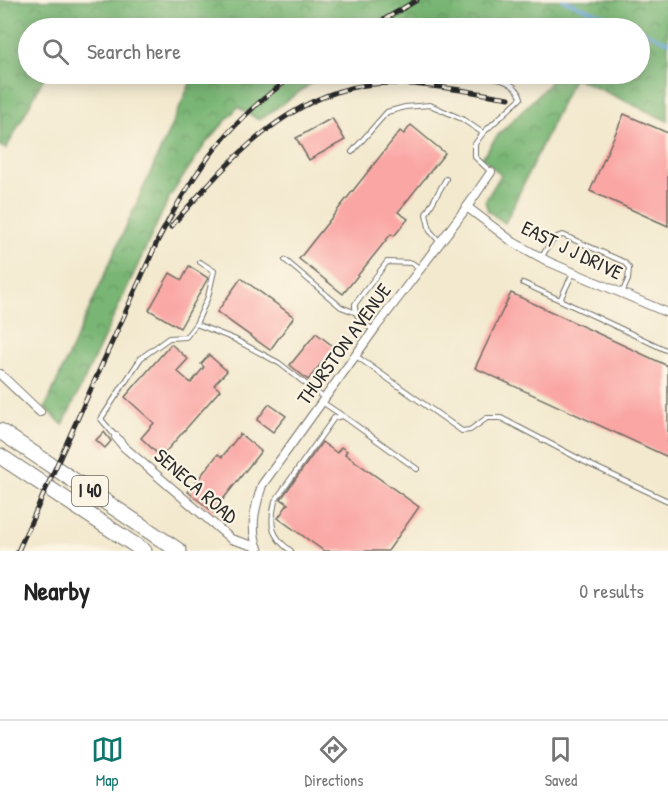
<!DOCTYPE html>
<html lang="en">
<head>
<meta charset="utf-8">
<style>
	:root { --surface:#fff; --page:#f2f2f2; --text:#222; --muted:#767676; --line:#e0e0e0; --accent:#0f766e }
	body { margin:0; font-family:"Patrick Hand",sans-serif; background:var(--page); color:var(--text) }
	.list { margin:0; padding:0; list-style:none }
	h2 { display:flex; justify-content:space-between; align-items:center; height:78px; margin:0; padding:0 24px; font-size:26px }
	h2 small { font-size:20px; font-weight:400; color:var(--muted) }
	.icon { flex:none; width:33px; height:33px; fill:none; stroke:currentColor; stroke-width:2; stroke-linecap:round; stroke-linejoin:round }
	.map { position:relative; flex:none; width:668px; height:551px; overflow:hidden }
	.search { position:absolute; background:var(--surface); box-shadow:0 3px 15px #0003; left:18px; right:18px; top:18px; height:66px; display:flex; align-items:center; gap:15px; box-sizing:border-box; padding:0 21px; border-radius:33px; color:var(--muted); font-size:22px }
	.sheet { height:168px; background:var(--surface) }
	nav { display:flex; justify-content:space-around; align-items:center; box-sizing:border-box; height:84px; border-top:2px solid var(--line); background:var(--surface); font-size:16px; color:var(--muted) }
	nav a { display:grid; justify-items:center; gap:3px }
	nav .on { color:var(--accent) }
	.map>svg:first-child { display:block }
	.forest { fill:url(#forest-crowns); stroke:#527050; stroke-width:1.5 }
	.lines { fill:none; stroke-linecap:round; stroke-linejoin:round }
	.stream { stroke:#75abe3; stroke-width:3 }
	.building { fill:#faa6a4 }
	.lane-casing { stroke:#716e64; stroke-width:6 }
	.street-casing { stroke:#716e64; stroke-width:10 }
	.highway-casing { stroke:#716e64; stroke-width:17 }
	.lane { stroke:#fff; stroke-width:4 }
	.street { stroke:#fff; stroke-width:8 }
	.highway { stroke:#fff; stroke-width:15 }
	.rail-casing { stroke:#2b2b2b; stroke-width:5 }
	.rail { stroke:#fcf5e5; stroke-width:3; stroke-dasharray:9; stroke-linecap:butt }
	.labels { text-anchor:middle; stroke-width:4.5; stroke-linejoin:round; paint-order:stroke }
	.shield { fill:#fcf5e5; stroke:#6a6863; stroke-width:1.5 }
	.shield-label { font-size:18px; font-weight:bold; fill:#2b2b2b }
	.street-label { font-size:20px; fill:#2b2b2b; stroke:#fcf5e5 }
</style>
</head>
<body>
<div class="map">
<svg width="668" height="551" viewBox="0 0 668 551">
	<defs>
		<pattern id="forest-crowns" width="20" height="18" patternUnits="userSpaceOnUse" patternTransform="scale(1.5)"><rect width="20" height="18" fill="#79b674"/><path d="M2 6a3 3 0 1 1 6 0M12 15a3 3 0 1 1 6 0" fill="none" stroke="#63945f"/></pattern>
	</defs>
	<rect width="100%" height="100%" fill="#fcf5e5"/>
	<filter id="ink" filterUnits="userSpaceOnUse"><feTurbulence type="fractalNoise" baseFrequency=".0167" numOctaves="2"/><feDisplacementMap in="SourceGraphic" scale="12" xChannelSelector="R" yChannelSelector="G"/><feConvolveMatrix kernelMatrix="1 2 1 2 8 2 1 2 1" color-interpolation-filters="sRGB"/></filter>
	<filter id="wash" filterUnits="userSpaceOnUse"><feTurbulence type="fractalNoise" baseFrequency=".008" numOctaves="4" result="noise"/><feDisplacementMap in="SourceGraphic" scale="24" xChannelSelector="R" yChannelSelector="G"/><feGaussianBlur stdDeviation="1.35" result="paint"/><feColorMatrix in="noise" values="0 0 0 0 0 0 0 0 0 0 0 0 0 0 0 0 0 1.4 0 .05"/><feComposite in="paint" operator="in"/></filter>
	<g filter="url(#wash)">
		<rect width="100%" height="100%" fill="#f3e9cf"/>
		<g class="forest">
			<path d="M0 0H668V121L574 77 505 223 488 211 485 201 501 175 482 158 498 135 549 84 553 74H640V28H105L78 14 69 28H28V74H46L6 149 0 146Z"/>
			<path d="M188 74H325L259 120 238 107 206 143 170 196 63 425 45 408 193 77Z"/>
		</g>
		<g class="lines">
			<g class="stream">
				<path d="M563 0 637 28"/>
				<path d="M640 29 668 42"/>
			</g>
		</g>
		<g id="blocks">
			<g class="building">
				<path d="M624 114 668 133V226L590 191Z"/>
				<path d="M332 118 345 140 309 160 296 138Z"/>
				<path d="M411 125 445 153 398 212 408 219 394 236 391 234 343 294 299 259 400 131 404 134Z"/>
				<path d="M189 266 208 278 180 328 149 310 170 273 182 280Z"/>
				<path d="M241 278 294 317 270 350 217 312Z"/>
				<path d="M511 293 668 366V457L475 368Z"/>
				<path d="M316 333 334 347 308 380 290 365Z"/>
				<path d="M171 344 188 359 177 371 191 383 204 367 201 364 209 355 227 371 214 385 220 390 161 457 141 438 154 423 125 397Z"/>
				<path d="M269 404 286 416 273 432 257 420Z"/>
				<path d="M104 432 111 441 105 448 96 440Z"/>
				<path d="M240 434 261 451 213 512 188 492 218 454 222 457Z"/>
				<path d="M322 442 337 453 341 447 347 451 345 454 419 507 388 551H324L278 518 288 504 281 499Z"/>
			</g>
		</g>
	</g>
	<g filter="url(#ink)">
		<use href="#blocks" fill-opacity="0" stroke="#716e64" stroke-width="1.5"/>
		<g class="lines">
			<defs>
				<g id="lane">
					<path d="M435 74C457 74 515 71 521 98L483 133"/>
					<path d="M352 152 387 112 405 107 430 105 462 119 483 133 475 144V157L490 171"/>
					<path d="M440 242 430 231 426 214 446 179"/>
					<path d="M542 257C547 248 552 237 563 235L624 262 629 268 628 280 622 293"/>
					<path d="M285 260 341 307 354 312"/>
					<path d="M573 273 560 300 668 351"/>
					<path d="M523 283 560 300"/>
					<path d="M196 324 208 297 214 271 200 262"/>
					<path d="M373 330C363 322 354 317 355 304L387 262 412 263 419 268"/>
					<path d="M356 356 462 431 470 430 487 418H501L591 465 668 501"/>
					<path d="M322 402 343 416"/>
					<path d="M116 437 101 419 141 358 169 338 186 337 196 324 234 339 279 363 324 398"/>
					<path d="M291 551C270 536 270 524 275 501L334 418 343 416 417 469"/>
				</g>
				<g id="street">
					<path d="M467 207 513 242 549 262 668 313"/>
					<path d="M0 374 40 412"/>
					<path d="M116 437 124 447 231 539 257 547"/>
					<path d="M259 551C249 528 255 508 262 485L376 327 467 207 491 172"/>
				</g>
				<g id="highway">
					<path d="M0 431 179 551"/>
					<path d="M0 456 144 551"/>
				</g>
			</defs>
			<use href="#lane" class="lane-casing"/>
			<use href="#street" class="street-casing"/>
			<use href="#highway" class="highway-casing"/>
			<use href="#lane" class="lane"/>
			<use href="#street" class="street"/>
			<use href="#highway" class="highway"/>
			<defs>
				<g id="rail">
					<path d="M370 28 417 0"/>
					<path d="M171 227C182 213 195 200 207 186 256 133 315 83 392 83 431 84 471 92 509 98"/>
					<path d="M18 551 158 240C193 172 232 116 297 74"/>
				</g>
			</defs>
			<use href="#rail" class="rail-casing"/>
			<use href="#rail" class="rail"/>
		</g>
	</g>
	<g class="labels">
		<rect class="shield" x="72" y="476" width="36" height="30" rx="4.5"/>
		<g class="shield-label">
			<text x="90" y="497">I 40</text>
		</g>
		<g class="street-label">
			<text transform="translate(572 250) rotate(26)" y="7">EAST J J DRIVE</text>
			<text transform="translate(344 344) rotate(-54)" y="7">THURSTON AVENUE</text>
			<text transform="translate(196 486) rotate(41)" y="7">SENECA ROAD</text>
		</g>
	</g>
</svg>
<div class="search"><svg class="icon" aria-label="search" viewBox="0 0 24 24"><circle cx="10" cy="10" r="6"/><path d="M15 15l6 6"/></svg>Search here</div>
</div>
<section class="sheet">
<h2>Nearby<small>0 results</small></h2>
<ul class="list">
</ul>
</section>
<nav>
<a class="on"><svg class="icon" aria-label="map" viewBox="0 0 24 24"><path d="M3 6l6-2 6 2 6-2v14l-6 2-6-2-6 2zM9 4v14M15 6v14"/></svg>Map</a>
<a><svg class="icon" aria-label="directions" viewBox="0 0 24 24"><path d="M12 3l9 9-9 9-9-9zM9 14v-3h6M13 9l2 2-2 2"/></svg>Directions</a>
<a><svg class="icon" aria-label="saved" viewBox="0 0 24 24"><path d="M7 4h10v16l-5-4-5 4z"/></svg>Saved</a>
</nav>
</body>
</html>
